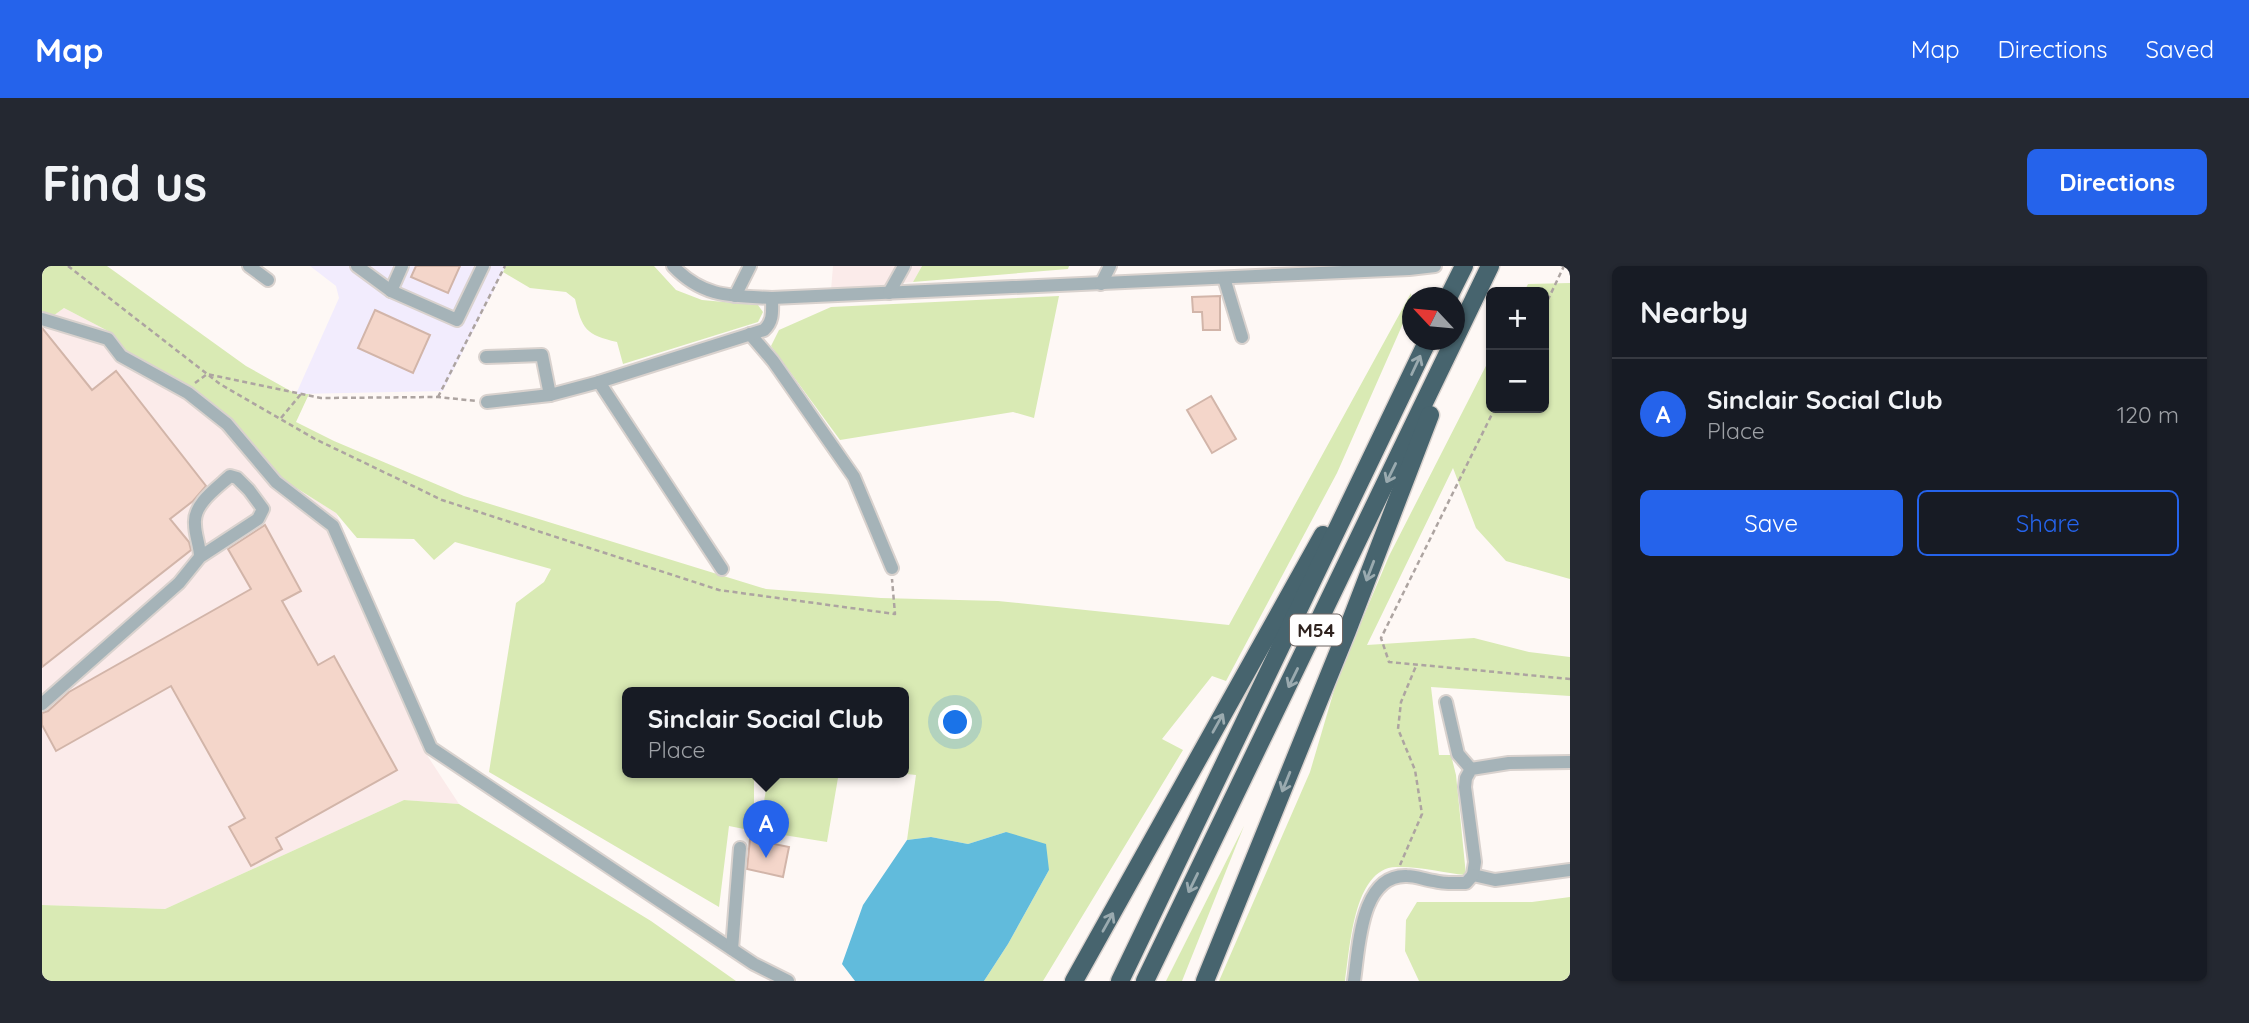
<!DOCTYPE html>
<html lang="en">
<head>
<meta charset="utf-8">
<style>
	:root { --surface:#171b24; --page:#242831; --text:#f1f3f6; --muted:#9ea1a6; --line:#363941; --accent:#2563eb }
	body { margin:0; font-family:Quicksand,sans-serif; background:var(--page); color:var(--text) }
	.controls { position:absolute; right:21px; top:21px; display:grid; overflow:hidden; border-radius:10px; box-shadow:0 2px 5px #0004 }
	.controls button { width:63px; height:63px; display:grid; place-items:center; padding:0; border:0; border-bottom:2px solid var(--line); background:var(--surface); color:var(--text); font:35px sans-serif }
	.compass { position:absolute; left:1360px; top:21px; width:63px; height:63px; border-radius:50%; background:var(--surface); box-shadow:0 2px 5px #0004; rotate:296deg }
	.you { position:absolute; left:914px; top:457px; width:24px; height:24px; margin:-18px; border:5px solid #fff; border-radius:50%; background:#1a73e8; box-shadow:0 0 0 10px #1a73e833 }
	.badge { display:grid; place-items:center; width:46px; height:46px; border-radius:50%; background:var(--accent); color:#fff; font-size:23px; font-weight:700 }
	.pin { position:absolute; translate:-50% -58px; filter:drop-shadow(0 2px 4px #0008) }
	.pin::after { content:''; position:absolute; top:37px; width:24px; height:21px; background:inherit; clip-path:polygon(0 0,100% 0,50% 100%) }
	.popup { position:absolute; left:580px; top:421px; width:287px; height:91px; box-sizing:border-box; display:grid; place-content:center; border-radius:10px; background:var(--surface); filter:drop-shadow(0 2px 5px #0005); font-size:23px; white-space:nowrap; color:var(--muted) }
	.popup b { font-size:26px; color:var(--text) }
	.popup::after { content:''; position:absolute; left:50%; top:100%; margin-left:-14px; border:14px solid transparent; border-top-color:var(--surface) }
	.list { margin:0; padding:0; list-style:none }
	h2 { display:flex; justify-content:space-between; align-items:center; height:91px; margin:0; padding:0 28px; font-size:30px }
	h2 small { font-size:23px; font-weight:400; color:var(--muted) }
	.list li { display:grid; grid-template-columns:46px 1fr auto; gap:21px; align-items:center; box-sizing:border-box; height:112px; padding:0 28px; border-top:2px solid var(--line) }
	.list b { display:block; font-size:26px; white-space:nowrap }
	.list p { margin:0; font-size:23px; white-space:nowrap; color:var(--muted) }
	.list em { font-size:23px; font-style:normal; color:var(--muted) }
	.actions { display:flex; gap:14px; padding:21px 28px }
	.actions a { flex:1; padding:16px 0; border:2px solid var(--accent); border-radius:10px; text-align:center; font-size:24px; color:var(--accent) }
	.actions .main { background:var(--accent); color:#fff }
	.map { position:relative; flex:none; width:1528px; height:715px; overflow:hidden; border-radius:10px }
	header { display:flex; align-items:center; gap:42px; box-sizing:border-box; height:98px; padding:0 35px; background:var(--accent); color:#fff }
	header strong { font-size:33px }
	nav { display:flex; gap:38px; margin-inline-start:auto; font-size:24px }
	.intro { display:flex; align-items:center; justify-content:space-between; box-sizing:border-box; height:168px; padding:0 42px }
	h1 { margin:0; font-size:49px }
	.button { padding:18px 32px; border-radius:10px; background:var(--accent); color:#fff; font-size:24px; font-weight:700 }
	main { display:flex; gap:42px; padding:0 42px }
	aside { flex:1; background:var(--surface); border-radius:10px; box-shadow:0 2px 5px #0004 }
	.map>svg:first-child { display:block }
	.commercial { fill:#f2ecfd }
	.industrial { fill:#fbebea }
	.green { fill:#d9eab4 }
	.water { fill:#61bbdc }
	.building { fill:#f4d6ca; stroke:#d2b5a9; stroke-width:2 }
	.lines { fill:none; stroke-linecap:round; stroke-linejoin:round }
	.minor-casing { stroke:#d9d2ce; stroke-width:16 }
	.highway-casing { stroke:#d9d2ce; stroke-width:21 }
	.path { stroke:#ada4a1; stroke-width:2.5; stroke-dasharray:5 3.5; stroke-linecap:butt }
	.minor { stroke:#a5b3b8; stroke-width:12 }
	.highway { stroke:#47646e; stroke-width:18 }
	.oneway { stroke:#9aaaaf }
	.labels { text-anchor:middle; stroke-width:5; stroke-linejoin:round; paint-order:stroke }
	.shield { fill:#fff; stroke:#6d6562; stroke-width:2 }
	.shield-label { font-size:19px; font-weight:bold; fill:#2f231f }
</style>
</head>
<body>
<header>
<strong>Map</strong>
<nav><a>Map</a><a>Directions</a><a>Saved</a></nav>
</header>
<div class="intro"><h1>Find us</h1><a class="button">Directions</a></div>
<main>
<div class="map">
<svg width="1528" height="715" viewBox="0 0 1528 715">
	<rect width="100%" height="100%" fill="#fef8f5"/>
	<path class="commercial" d="M268 0H464L401 125 254 128 297 32 294 20Z"/>
	<g class="industrial">
		<path d="M791 0H880L871 16 789 24Z"/>
		<path d="M22 42 66 65 90 91 158 128 193 158 240 213 294 247 390 474 379 480 417 538 362 534 123 643 0 639V58Z"/>
	</g>
	<g class="green">
		<path d="M0 0H65L204 100 254 128H267L254 156 292 175 422 230 724 323 839 332 956 335 1187 359 1369 27 1370 37 1295 207 1184 415 1170 410 1120 473 1141 484 1001 715H942L966 678 1007 604 964 566 926 578 889 571 865 574 874 509 846 506H862V426H586V506H712V565L687 560 677 641 447 506 474 337 502 316 509 303 413 276 392 294 372 273 315 272 294 247 240 213 193 158 158 128 90 91 66 65 22 42 0 58Z"/>
		<path d="M464 0H612L634 24 660 34 716 39 721 46 716 56 581 98 575 76C544 69 540 63 533 33L524 26 488 22 461 6Z"/>
		<path d="M880 0H1027L1026 3 871 16Z"/>
		<path d="M1528 17V313L1464 295 1434 262 1411 202 1325 379 1432 372 1487 386 1528 391V430L1389 421 1397 489H1409L1414 509 1424 609C1402 607 1377 600 1354 601 1311 602 1308 684 1303 715H1177L1268 506 1296 411 1347 290 1449 90V142H1502V26H1482L1486 18Z"/>
		<path d="M1017 30 992 152 971 146 798 174 729 80 737 64 789 41Z"/>
		<path d="M727 506H797L785 576 717 565Z"/>
		<path d="M362 534 417 538 609 655 694 715H0V639L123 643Z"/>
		<path d="M1202 560 1140 715H1124Z"/>
		<path d="M1528 631V715H1377L1363 685 1364 654 1375 636H1490Z"/>
	</g>
	<path class="water" d="M964 566 1004 578 1007 604 966 678 942 715H813L800 698 821 639 865 574 889 571 926 578Z"/>
	<g class="building">
		<path d="M374 0H418L406 27 369 11Z"/>
		<path d="M1178 30V64H1161L1160 46H1151L1150 31Z"/>
		<path d="M333 44 388 69 371 107 316 82Z"/>
		<path d="M0 62 50 124 74 105 164 220 151 235 128 253 147 276 149 284 0 401Z"/>
		<path d="M1169 130 1194 173 1170 187 1145 144Z"/>
		<path d="M223 259 259 325 240 335 276 399 292 390 355 504 234 572 240 583 209 600 187 561 203 552 129 420 14 485 0 459V447L6 445 27 426 209 323 186 283Z"/>
		<path d="M708 573 747 581 741 611 705 603Z"/>
	</g>
	<g class="lines">
		<defs>
			<g id="minor">
				<path d="M207 0 226 14"/>
				<path d="M315 0 349 25"/>
				<path d="M360 0 349 25 415 54 441 0"/>
				<path d="M631 0C661 32 690 30 730 32L1367 3 1393 0"/>
				<path d="M1182 12 1200 71"/>
				<path d="M1059 18 1068 0"/>
				<path d="M847 27 862 0"/>
				<path d="M693 30 708 0"/>
				<path d="M0 53 66 73 79 90 146 127 185 158 234 216 291 260 389 482 712 698 746 715"/>
				<path d="M708 68 731 95 812 211 850 302"/>
				<path d="M444 91 500 89 508 129"/>
				<path d="M557 116 680 303"/>
				<path d="M445 136 508 129 557 116 722 64C732 55 730 44 730 32"/>
				<path d="M1404 436 1416 488 1429 503"/>
				<path d="M0 438 137 317 158 291 216 253 221 243 207 224 195 212 188 210C175 222 151 238 153 258 153 270 158 279 158 291"/>
				<path d="M1431 609 1433 596 1423 521 1424 512 1429 503 1467 497 1528 496"/>
				<path d="M1431 609 1453 614 1528 604"/>
				<path d="M690 683 698 582"/>
				<path d="M1312 715C1317 682 1318 608 1365 610 1374 610 1383 614 1392 615 1402 618 1413 617 1424 617L1431 609"/>
			</g>
			<g id="highway">
				<path d="M1406 32 1422 0"/>
				<path d="M1032 715 1281 269"/>
				<path d="M1078 715 1386 74"/>
				<path d="M1103 715 1448 0"/>
				<path d="M1163 715 1305 365 1388 149"/>
			</g>
		</defs>
		<use href="#minor" class="minor-casing"/>
		<use href="#highway" class="highway-casing"/>
		<g class="path">
			<path d="M26 0 178 118 273 173 400 234 677 324 853 348 850 313"/>
			<path d="M1502 42 1522 0"/>
			<path d="M153 117 165 108 279 132 396 131 435 135"/>
			<path d="M396 131 463 0"/>
			<path d="M1453 142 1339 372 1347 396 1528 413"/>
			<path d="M239 152 259 128"/>
			<path d="M1358 599 1380 548 1373 504 1356 463 1359 436 1374 400"/>
		</g>
		<use href="#minor" class="minor"/>
		<use href="#highway" class="highway"/>
	</g>
	<defs><path id="oneway-shaft" d="M-6 0H5M1.5-3L5.5 0L1.5 3" fill="none" stroke-width="1.6" stroke-linecap="round" stroke-linejoin="round" transform="scale(1.75)"/></defs>
	<g class="oneway">
		<use href="#oneway-shaft" transform="translate(1374 99) rotate(-65)"/>
		<use href="#oneway-shaft" transform="translate(1349 207) rotate(116)"/>
		<use href="#oneway-shaft" transform="translate(1328 305) rotate(111)"/>
		<use href="#oneway-shaft" transform="translate(1251 412) rotate(116)"/>
		<use href="#oneway-shaft" transform="translate(1176 457) rotate(-61)"/>
		<use href="#oneway-shaft" transform="translate(1244 516) rotate(112)"/>
		<use href="#oneway-shaft" transform="translate(1151 617) rotate(116)"/>
		<use href="#oneway-shaft" transform="translate(1066 656) rotate(-61)"/>
	</g>
	<g class="labels">
		<rect class="shield" x="1248" y="348.5" width="52" height="31" rx="5"/>
		<g class="shield-label">
			<text x="1274" y="371">M54</text>
		</g>
	</g>
</svg>
<div class="controls">
<button>+</button>
<button>−</button>
</div>
<svg class="compass" viewBox="-18 -18 36 36"><path d="M0-13l5 13h-10z" fill="#e53935"/><path d="M0 13l5-13h-10z" fill="#9ea1a6"/></svg>
<div class="you"></div>
<div class="pin badge" style="left:724px;top:592px">A</div>
<div class="popup"><b>Sinclair Social Club</b>Place</div>
</div>
<aside>
<h2>Nearby<small></small></h2>
<ul class="list">
<li><span class="badge">A</span><div><b>Sinclair Social Club</b><p>Place</p></div><em>120 m</em></li>
</ul>
<div class="actions"><a class="main">Save</a><a>Share</a></div>
</aside>
</main>
</body>
</html>
